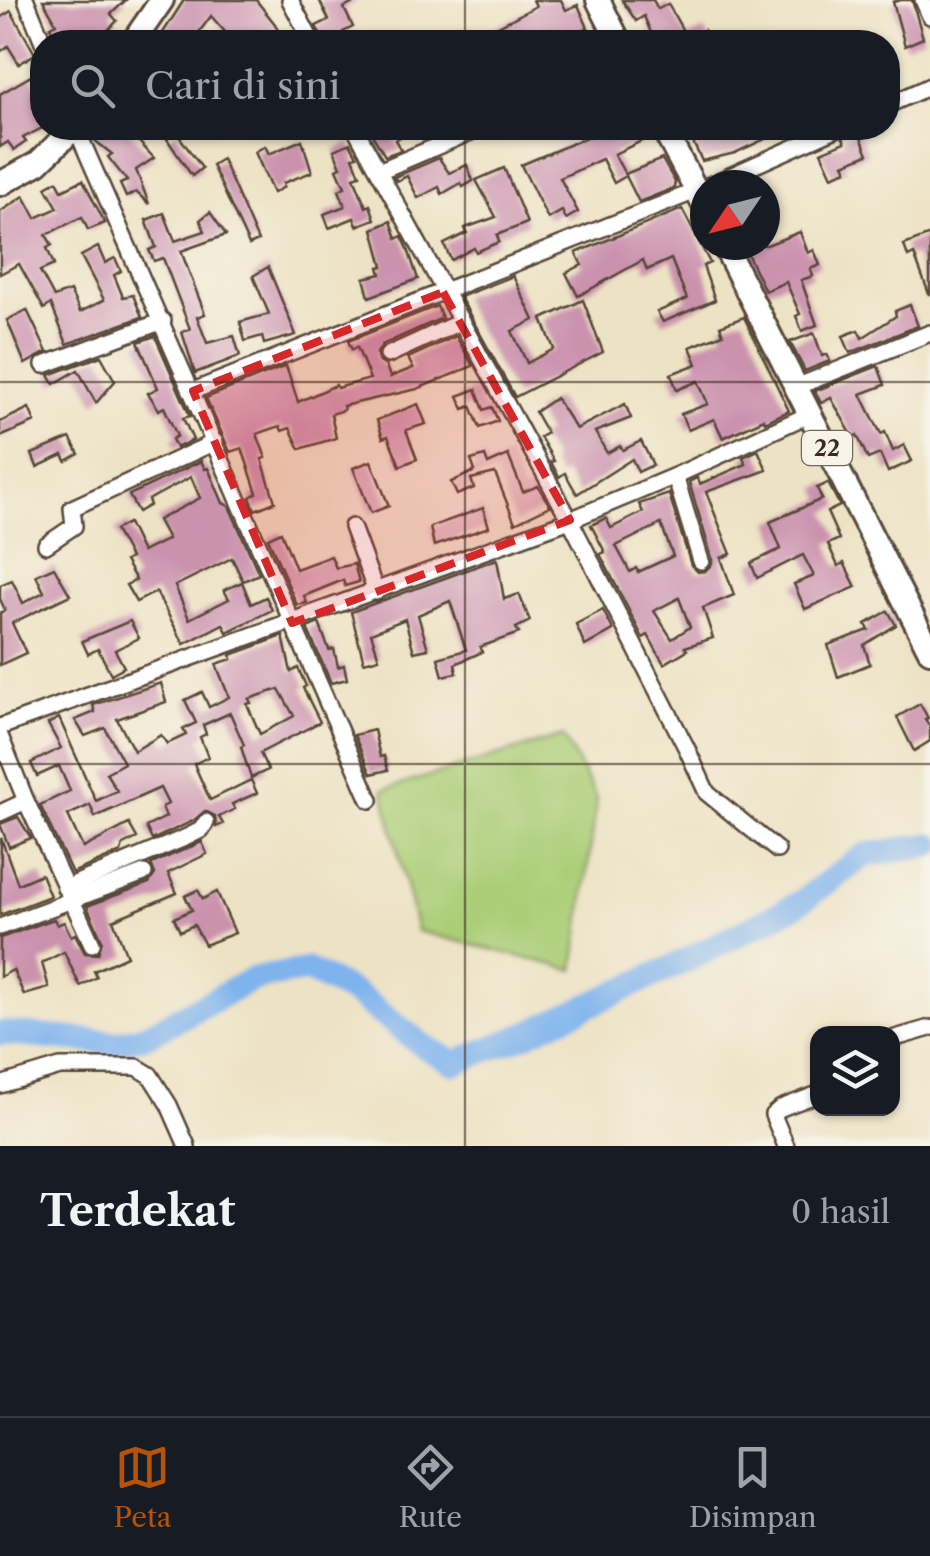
<!DOCTYPE html>
<html lang="id">
<head>
<meta charset="utf-8">
<style>
	:root { --surface:#171b24; --page:#242831; --text:#f1f3f6; --muted:#9ea1a6; --line:#363941; --accent:#b45309 }
	body { margin:0; font-family:"Libre Caslon Text",serif; background:var(--page); color:var(--text) }
	.controls { position:absolute; right:30px; bottom:30px; display:grid; overflow:hidden; border-radius:20px; box-shadow:0 2px 8px #0004 }
	.controls button { width:90px; height:90px; display:grid; place-items:center; padding:0; border:0; border-bottom:2px solid var(--line); background:var(--surface); color:var(--text); font:50px sans-serif }
	.compass { position:absolute; left:690px; top:170px; width:90px; height:90px; border-radius:50%; background:var(--surface); box-shadow:0 2px 8px #0004; rotate:235deg }
	.list { margin:0; padding:0; list-style:none }
	h2 { display:flex; justify-content:space-between; align-items:center; height:130px; margin:0; padding:0 40px; font-size:42px }
	h2 small { font-size:32px; font-weight:400; color:var(--muted) }
	.icon { flex:none; width:55px; height:55px; fill:none; stroke:currentColor; stroke-width:2; stroke-linecap:round; stroke-linejoin:round }
	.map { position:relative; flex:none; width:930px; height:1146px; overflow:hidden }
	.search { position:absolute; background:var(--surface); box-shadow:0 2px 8px #0004; left:30px; right:30px; top:30px; height:110px; display:flex; align-items:center; gap:25px; box-sizing:border-box; padding:0 35px; border-radius:40px; color:var(--muted); font-size:38px }
	.sheet { height:270px; background:var(--surface) }
	nav { display:flex; justify-content:space-around; align-items:center; box-sizing:border-box; height:140px; border-top:2px solid var(--line); background:var(--surface); font-size:28px; color:var(--muted) }
	nav a { display:grid; justify-items:center; gap:5px }
	nav .on { color:var(--accent) }
	.map>svg:first-child { display:block }
	.green { fill:#aacd76; stroke:#727c4a; stroke-width:2.5 }
	.lines { fill:none; stroke-linecap:round; stroke-linejoin:round }
	.river { stroke:#7fb3ed; stroke-width:25 }
	.building { fill:#cb92ae; fill-rule:evenodd }
	.minor-casing { stroke:#564637; stroke-width:20 }
	.highway-casing { stroke:#564637; stroke-width:28 }
	.minor { stroke:#fff; stroke-width:15 }
	.highway { stroke:#fff; stroke-width:22 }
	.marked { fill:#d62828; fill-opacity:0.2; stroke:#d62828; stroke-width:8; stroke-dasharray:20 12; stroke-linejoin:round }
	.grid { fill:none; stroke:#3b2a1e; stroke-width:2.5; stroke-opacity:0.55 }
	.labels { text-anchor:middle; stroke-width:9; stroke-linejoin:round; paint-order:stroke }
	.shield { fill:#f7f3e8; stroke:#73665b; stroke-width:2.5 }
	.shield-label { font-size:22px; font-weight:bold; fill:#3b2a1e }
</style>
</head>
<body>
<div class="map">
<svg width="930" height="1146" viewBox="0 0 930 1146">
	<rect width="100%" height="100%" fill="#f7f3e8"/>
	<filter id="ink" filterUnits="userSpaceOnUse"><feTurbulence type="fractalNoise" baseFrequency=".01" numOctaves="2"/><feDisplacementMap in="SourceGraphic" scale="20" xChannelSelector="R" yChannelSelector="G"/><feConvolveMatrix kernelMatrix="1 2 1 2 8 2 1 2 1" color-interpolation-filters="sRGB"/></filter>
	<filter id="wash" filterUnits="userSpaceOnUse"><feTurbulence type="fractalNoise" baseFrequency=".0048" numOctaves="4" result="noise"/><feDisplacementMap in="SourceGraphic" scale="40" xChannelSelector="R" yChannelSelector="G"/><feGaussianBlur stdDeviation="2.25" result="paint"/><feColorMatrix in="noise" values="0 0 0 0 0 0 0 0 0 0 0 0 0 0 0 0 0 1.4 0 .05"/><feComposite in="paint" operator="in"/></filter>
	<g filter="url(#wash)">
		<rect width="100%" height="100%" fill="#ede2c4"/>
		<path class="green" d="M563 736 597 799 574 970 417 931 383 790Z"/>
		<g class="lines">
			<path class="river" d="M0 1033 116 1043 147 1035 253 979 307 970 355 994 422 1045 454 1063 522 1036 681 963 796 905 865 855 930 845"/>
		</g>
		<g id="blocks">
			<g class="building">
				<path d="M43 0H126L111 14 117 21 104 34 110 42H57L50 26 56 23Z"/>
				<path d="M184 0H256L275 24 280 35 262 42H234L211 16 192 42H157Z"/>
				<path d="M319 0H359L344 8 353 27 343 32 348 42H324L316 26 329 20Z"/>
				<path d="M533 0H561L566 10 578 5 588 28 582 30 587 42H496L491 30 536 6Z"/>
				<path d="M622 0H653L658 9 668 4 687 38 704 30 710 42H655L644 16 636 21Z"/>
				<path d="M901 0H912L923 38 905 46 893 2Z"/>
				<path d="M11 11 35 54 19 64 8 46 0 52V18Z"/>
				<path d="M31 76 42 96V128L23 138 26 142 14 150 8 142 0 147V94Z"/>
				<path d="M101 128H126L154 158 136 170 149 204 136 192 126 197 120 184 127 181 108 157 112 154 93 139Z"/>
				<path d="M380 128H395L400 137 395 140 401 150 385 156 371 133Z"/>
				<path d="M609 128H638L644 140 614 154 626 176 614 183 602 159 560 178 578 212 566 219 562 211 548 219 521 165Z"/>
				<path d="M686 128H789L735 153 702 161Z"/>
				<path d="M858 130 868 154 844 164 847 170 832 176 821 152 845 142 843 138Z"/>
				<path d="M176 132 202 168 192 176 167 139Z"/>
				<path d="M302 140 312 172 283 183 284 187 273 193 255 152 265 146 269 154Z"/>
				<path d="M350 143 357 156 353 157 360 175 354 177 366 207 370 205 375 219 357 226 354 218 329 228 324 214 345 206 339 190 345 187 337 169 341 167 334 150Z"/>
				<path d="M439 158 449 173 467 165 473 181 463 187 461 183 442 194 439 187 418 198 407 176 397 181 394 177Z"/>
				<path d="M222 159 258 241 249 245 212 165Z"/>
				<path d="M662 159 675 182 674 188 639 202 625 174Z"/>
				<path d="M504 168 527 223 497 235 499 242 476 252 474 248 451 260 444 244 467 233 465 228 496 217 476 180Z"/>
				<path d="M83 180 105 223 88 230 82 217 46 235 52 245 47 248 54 265 40 271 54 297 70 291 80 312 104 300 81 256 98 247 105 263 115 258 121 271 114 275 123 297 133 295 142 317 67 344 51 304 44 309 19 264 0 274V212L24 196 36 218 58 208 46 187 57 181 62 190Z"/>
				<path d="M682 209 710 263 703 266 715 300 663 322 657 312 687 299 671 259 647 270 643 260 578 296 566 273 582 265 576 253Z"/>
				<path d="M210 212 226 235 181 251 205 314 197 317 207 343 234 336 240 356 195 373 182 332 190 329 163 258 154 261 149 250 156 247 146 220 164 213 175 241 205 231 200 220Z"/>
				<path d="M391 221 397 239 402 236 408 249 418 279 369 297 364 278 381 274 379 267 383 266 373 229Z"/>
				<path d="M800 232 808 253 814 250 820 265 810 269 813 276 801 280 817 325 802 331 796 316 800 314 786 282 765 291 743 245H767Z"/>
				<path d="M930 235V294H929L914 254 908 257 904 245Z"/>
				<path d="M268 267 296 335 264 344 262 336 245 341 240 322 269 314 253 276Z"/>
				<path d="M513 276 534 320 512 331 527 363 554 349 542 319 583 300 603 352 515 397 460 297Z"/>
				<path d="M910 305 918 326 850 353 843 336 858 330 862 338 896 316 895 311Z"/>
				<path d="M437 306 442 318 382 345 377 353 378 361 386 366 390 377 413 368 408 358 456 336 473 366 417 389 343 406 344 410 331 414 336 438 300 449 290 428 282 431 280 426 257 434 266 458 262 459 275 502 255 510 250 497 257 493 242 448 230 452 206 398 286 366 298 402 336 385 337 388 370 379 357 347 352 350 348 341Z"/>
				<path d="M27 310 47 352 25 364 7 320Z"/>
				<path d="M744 317 789 411 765 422 764 419 723 438 714 419 688 430 681 414 708 404 698 381 677 390 671 374 697 364 690 347 723 334 720 326Z"/>
				<path d="M814 333 822 356 827 354 830 361 805 371 790 342Z"/>
				<path d="M155 336 190 416 183 418 193 440 176 448 172 439 177 436 164 407 159 410 148 393 158 388 138 342Z"/>
				<path d="M101 356 115 381 96 403 78 370 54 384 49 375Z"/>
				<path d="M878 366 885 385 861 394 881 434 885 432 893 451 904 445 912 461 888 472 880 454 868 459 857 435 853 437 831 398 821 403 815 391Z"/>
				<path d="M476 389 484 410 492 407 498 421 480 428 471 406 464 409 458 396Z"/>
				<path d="M556 398 576 429 625 404 631 418 595 432 607 453 620 446 623 450 641 441 653 465 638 472 632 459 577 494 565 473 559 477 551 462 554 461 540 437 547 433 535 412Z"/>
				<path d="M418 404 426 424 406 430 417 459 400 466 388 436 383 438 377 420Z"/>
				<path d="M29 408 35 422 0 437V422Z"/>
				<path d="M70 438 79 454 66 461 63 455 37 467 32 454Z"/>
				<path d="M758 450 767 470 706 492 731 554 721 558 734 595 703 608 713 638 685 647 687 650 664 664 648 635 643 638 600 554 605 552 591 525 606 518 611 528 643 512 639 504 669 494 691 565 698 572 705 571 712 564V558L689 482 697 478 700 484 746 464 743 457ZM661 524 673 556 638 572 636 568 630 572 616 546ZM679 598 690 627 672 639 654 611Z"/>
				<path d="M508 455 523 492 538 486 550 506 515 523 495 473 471 479 474 488 457 495 451 482 475 471 471 460 485 456 488 464Z"/>
				<path d="M201 461 205 469 208 468 223 503 229 506 259 574 243 581 232 558 175 586 189 619 229 599 224 590 242 582 251 604 266 597 272 610 227 632 223 624 184 644 156 592 136 602 126 585 136 580 125 561 130 558 115 530 128 523 142 552 168 539 158 520 200 498 191 477 148 500 150 505 138 512 129 495Z"/>
				<path d="M371 461 389 506 371 513 353 468Z"/>
				<path d="M828 483 840 506 827 512 839 539 828 544 838 566 844 563 856 587 805 609 794 584 814 576 803 555 757 578 751 563 781 549 770 522 822 499 817 488Z"/>
				<path d="M483 508 489 527 434 546 430 527Z"/>
				<path d="M281 532 296 569 331 556 336 568 354 564 359 582 345 586 343 580 304 596 307 603 297 605 268 538Z"/>
				<path d="M497 559 504 599 519 594 530 621 516 628 519 633 480 647 482 652 455 664 457 673 443 676 438 658 466 650 450 601 418 615 428 649 414 652 405 619 371 633 379 658 364 662 351 612Z"/>
				<path d="M54 567 70 595 12 623 26 653 0 665V613L5 610 0 599V585L12 580 23 603 44 592 36 575Z"/>
				<path d="M603 610 613 630 585 646 576 624Z"/>
				<path d="M888 611 896 625 864 645 870 664 838 677 828 645 869 630 866 624Z"/>
				<path d="M130 621 139 638 115 650 124 667 111 674 98 649 88 654 82 641Z"/>
				<path d="M319 623 329 650 334 649 338 667 344 665 347 679 331 683 307 628Z"/>
				<path d="M283 636 291 672 298 668 306 686 303 688 320 722 260 753 268 770 251 778 241 747 244 745 230 713 203 725 206 734 200 737 208 757 194 764 210 800 251 780 257 793 232 804 235 809 219 817 223 824 216 827 215 816 205 811 193 821 152 840 146 827 166 817 162 807 168 804 160 788 95 817 90 805 68 815 83 848 129 824 137 838 123 845 121 852 72 873 40 805 70 791 59 766 37 776 31 763 61 748 48 724 59 718 96 801 117 791 106 773 124 763 105 728 85 736 75 720 95 712 93 705 161 683 166 702 117 719 134 751 161 735 167 744 186 735 183 729 196 723 185 700 202 692 209 707 229 697 216 664 232 659 231 655ZM279 689 294 716 260 734 247 704 251 703 249 699Z"/>
				<path d="M920 704 928 718 925 719 930 727V741L914 751 897 717Z"/>
				<path d="M374 730 380 757 384 756 388 770 371 774 354 735Z"/>
				<path d="M18 817 31 838 9 847 0 824Z"/>
				<path d="M1 838 18 884 41 874 50 896 0 915Z"/>
				<path d="M202 842 207 854 168 873 177 893 113 920 127 956 94 971 97 977 80 986 64 952 42 963 49 988 24 995 13 970 0 977V938L54 919 57 925 64 922 71 936 75 934 85 953 98 954 102 940 87 906 149 883 155 874 151 864Z"/>
				<path d="M198 890 203 899 217 892 235 933 205 945 194 925 180 931 174 918 192 910 185 896Z"/>
			</g>
		</g>
	</g>
	<g filter="url(#ink)">
		<use href="#blocks" fill-opacity="0" stroke="#564637" stroke-width="2.5"/>
		<g class="lines">
			<defs>
				<g id="minor">
					<path d="M26 0 43 42"/>
					<path d="M290 0 312 42"/>
					<path d="M923 0 930 16"/>
					<path d="M888 105 930 86"/>
					<path d="M76 128 370 800"/>
					<path d="M355 128 570 520 687 749 707 793 777 850"/>
					<path d="M379 171 480 128"/>
					<path d="M710 185 838 128"/>
					<path d="M388 355 460 322"/>
					<path d="M44 365 163 321"/>
					<path d="M796 387 930 333"/>
					<path d="M193 391 701 189"/>
					<path d="M675 476 701 561"/>
					<path d="M352 527 376 592"/>
					<path d="M46 545 74 526 72 508 215 442"/>
					<path d="M0 727 570 520 675 476 810 414"/>
					<path d="M0 736 26 801 92 944"/>
					<path d="M0 813 26 801"/>
					<path d="M65 888 187 837 201 830 206 822"/>
					<path d="M0 927 144 873"/>
					<path d="M892 1039 930 1028"/>
					<path d="M0 1085 60 1067H137L150 1075 169 1105 187 1146"/>
					<path d="M786 1146 773 1115 781 1108 818 1094"/>
				</g>
				<g id="highway">
					<path d="M598 0 619 42"/>
					<path d="M133 42 162 0"/>
					<path d="M663 128 705 207"/>
					<path d="M0 184 38 163 74 128"/>
					<path d="M724 245 930 651"/>
				</g>
			</defs>
			<use href="#minor" class="minor-casing"/>
			<use href="#highway" class="highway-casing"/>
			<use href="#minor" class="minor"/>
			<use href="#highway" class="highway"/>
		</g>
	</g>
	<path class="marked" d="M443 292 570 520 292 623 193 391Z"/>
	<path class="grid" d="M465 0V42M465 128V1146M0 382H930M0 764H930"/>
	<g class="labels">
		<rect class="shield" x="802" y="431" width="50" height="34" rx="8"/>
		<g class="shield-label">
			<text x="827" y="456">22</text>
		</g>
	</g>
</svg>
<div class="controls">
<button><svg class="icon" aria-label="layers" viewBox="0 0 24 24"><path d="M12 4l9 5-9 5-9-5zM3 14l9 5 9-5"/></svg></button>
</div>
<svg class="compass" viewBox="-18 -18 36 36"><path d="M0-13l5 13h-10z" fill="#e53935"/><path d="M0 13l5-13h-10z" fill="#9ea1a6"/></svg>
<div class="search"><svg class="icon" aria-label="search" viewBox="0 0 24 24"><circle cx="10" cy="10" r="6"/><path d="M15 15l6 6"/></svg>Cari di sini</div>
</div>
<section class="sheet">
<h2>Terdekat<small>0 hasil</small></h2>
<ul class="list">
</ul>
</section>
<nav>
<a class="on"><svg class="icon" aria-label="map" viewBox="0 0 24 24"><path d="M3 6l6-2 6 2 6-2v14l-6 2-6-2-6 2zM9 4v14M15 6v14"/></svg>Peta</a>
<a><svg class="icon" aria-label="directions" viewBox="0 0 24 24"><path d="M12 3l9 9-9 9-9-9zM9 14v-3h6M13 9l2 2-2 2"/></svg>Rute</a>
<a><svg class="icon" aria-label="saved" viewBox="0 0 24 24"><path d="M7 4h10v16l-5-4-5 4z"/></svg>Disimpan</a>
</nav>
</body>
</html>
